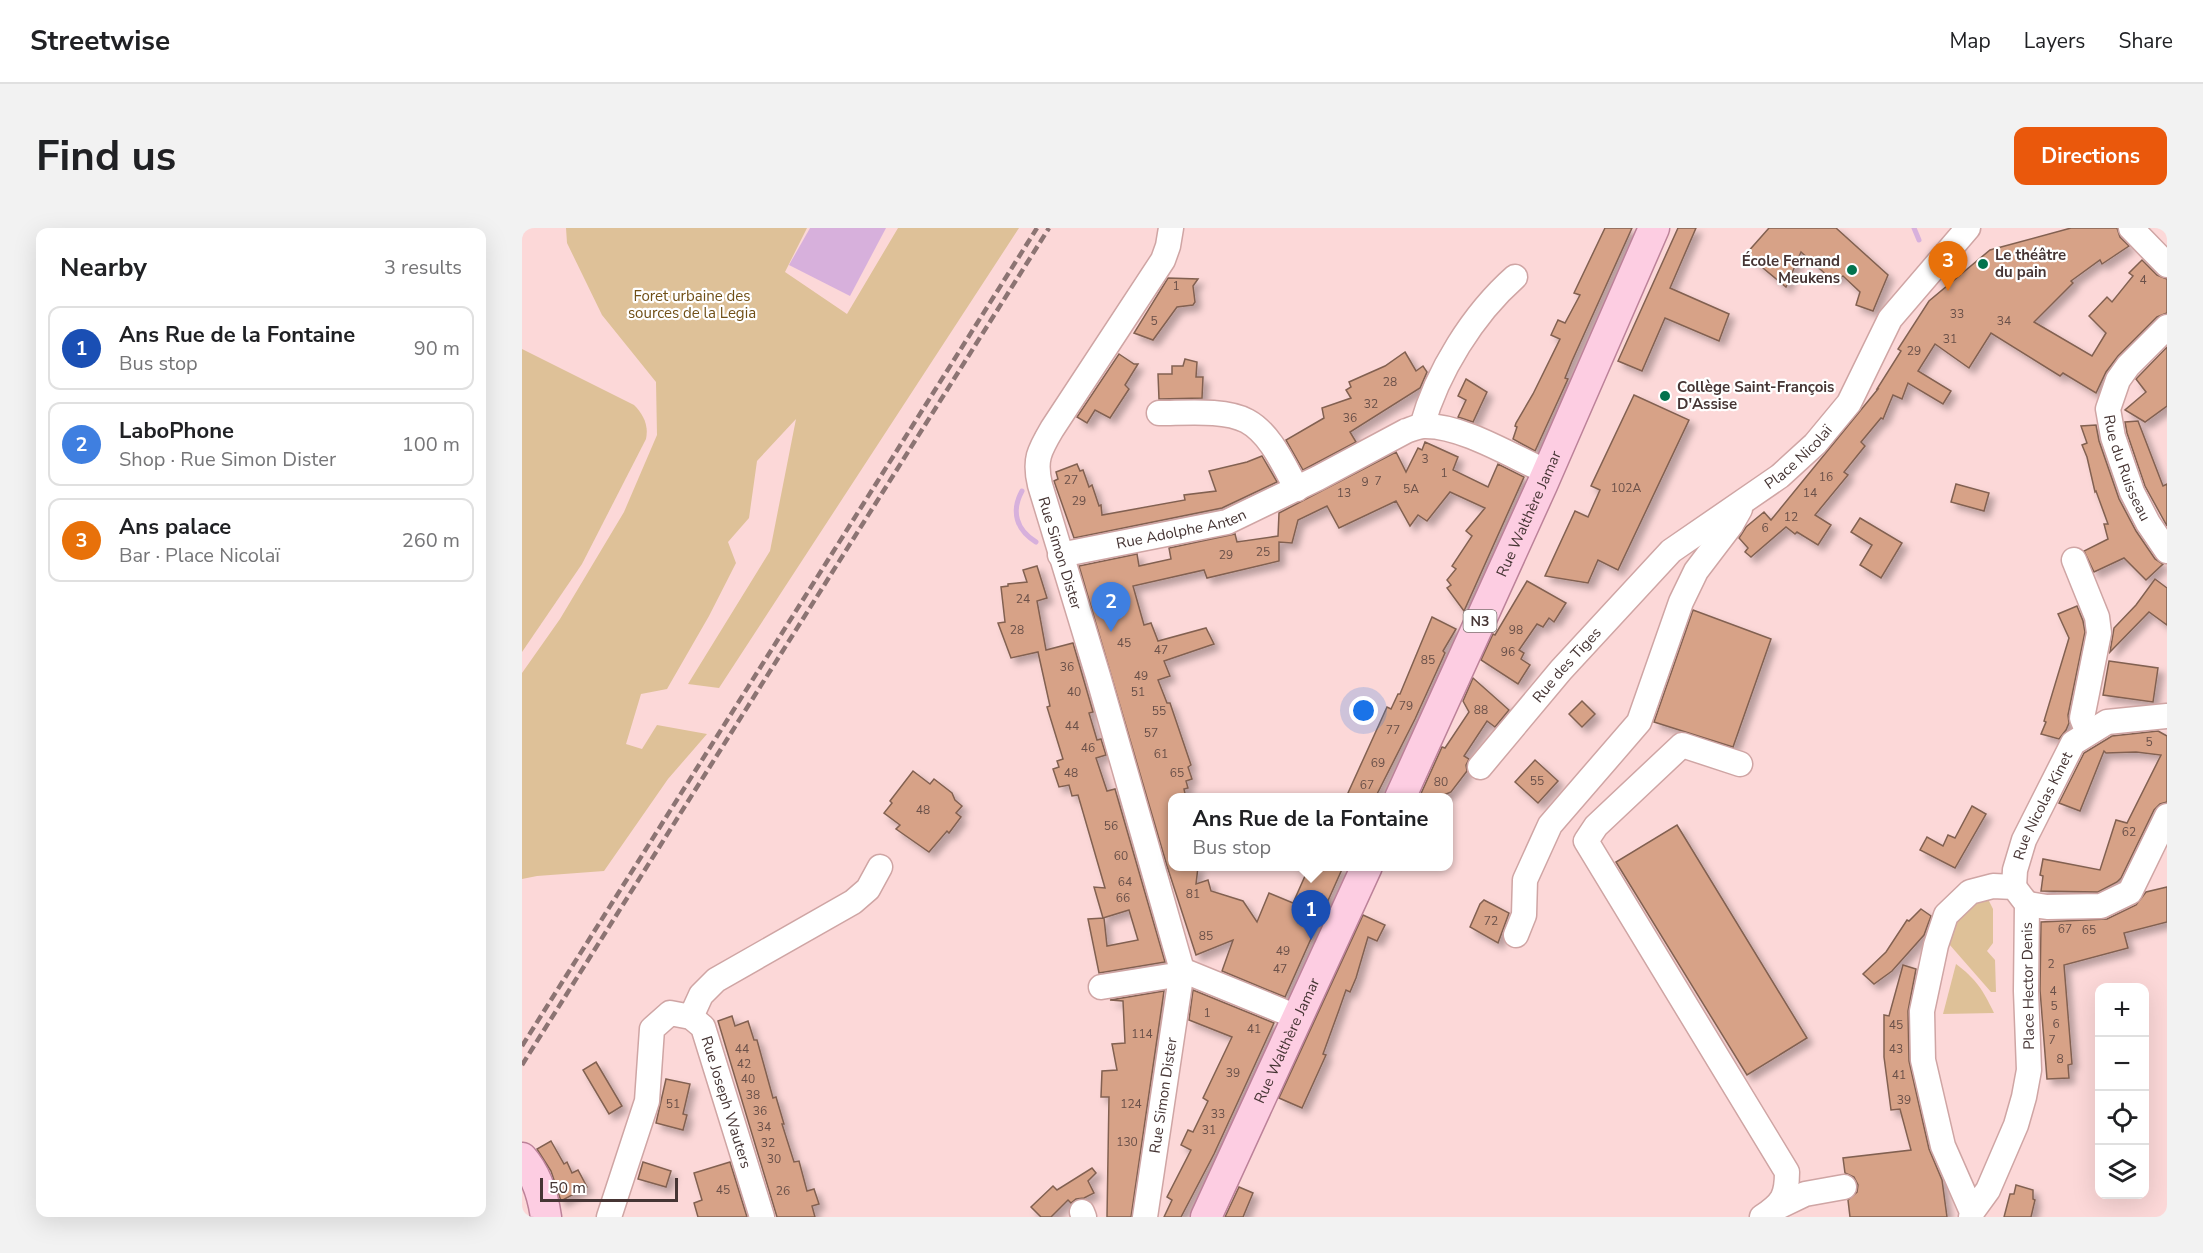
<!DOCTYPE html>
<html lang="en">
<head>
<meta charset="utf-8">
<style>
	:root { --surface:#fff; --page:#f2f2f2; --text:#202124; --muted:#757577; --line:#e0e0e0; --accent:#ea580c }
	body { margin:0; font-family:"Nunito Sans",sans-serif; background:var(--page); color:var(--text) }
	.controls { position:absolute; right:18px; bottom:18px; display:grid; overflow:hidden; border-radius:12px; box-shadow:0 6px 24px #0002 }
	.controls button { width:54px; height:54px; display:grid; place-items:center; padding:0; border:0; border-bottom:2px solid var(--line); background:var(--surface); color:var(--text); font:30px sans-serif }
	.scale { position:absolute; left:18px; bottom:15px; width:138px; box-sizing:border-box; padding-left:6px; border:3px solid #463534; border-top:0; font-size:16px; line-height:21px; white-space:nowrap; color:#463534; -webkit-text-stroke:4px #fff; paint-order:stroke }
	.you { position:absolute; left:842px; top:483px; width:21px; height:21px; margin:-15px; border:4px solid #fff; border-radius:50%; background:#1a73e8; box-shadow:0 0 0 9px #1a73e833 }
	.badge { display:grid; place-items:center; width:39px; height:39px; border-radius:50%; background:var(--accent); color:#fff; font-size:20px; font-weight:700 }
	.pin { position:absolute; translate:-50% -50px; filter:drop-shadow(0 2px 3px #0008) }
	.pin::after { content:''; position:absolute; top:32px; width:21px; height:18px; background:inherit; clip-path:polygon(0 0,100% 0,50% 100%) }
	.popup { position:absolute; left:646px; top:565px; width:285px; height:78px; box-sizing:border-box; display:grid; place-content:center; border-radius:12px; background:var(--surface); filter:drop-shadow(0 2px 4px #0005); font-size:20px; white-space:nowrap; color:var(--muted) }
	.popup b { font-size:22px; color:var(--text) }
	.popup::after { content:''; position:absolute; left:50%; top:100%; margin-left:-12px; border:12px solid transparent; border-top-color:var(--surface) }
	.list { margin:0; padding:0; list-style:none }
	h2 { display:flex; justify-content:space-between; align-items:center; height:78px; margin:0; padding:0 24px; font-size:26px }
	h2 small { font-size:20px; font-weight:400; color:var(--muted) }
	.list li { display:grid; grid-template-columns:39px 1fr auto; gap:18px; align-items:center; box-sizing:border-box; height:84px; margin:0 12px 12px; padding:0 12px; border:2px solid var(--line); border-radius:12px }
	.list b { display:block; font-size:22px; white-space:nowrap }
	.list p { margin:0; font-size:20px; white-space:nowrap; color:var(--muted) }
	.list em { font-size:20px; font-style:normal; color:var(--muted) }
	.icon { flex:none; width:33px; height:33px; fill:none; stroke:currentColor; stroke-width:2; stroke-linecap:round; stroke-linejoin:round }
	.map { position:relative; flex:none; width:1645px; height:989px; overflow:hidden; border-radius:12px }
	header { display:flex; align-items:center; gap:36px; box-sizing:border-box; height:84px; padding:0 30px; background:var(--surface); border-bottom:2px solid var(--line) }
	header strong { font-size:28px }
	nav { display:flex; gap:33px; margin-inline-start:auto; font-size:21px }
	.intro { display:flex; align-items:center; justify-content:space-between; box-sizing:border-box; height:144px; padding:0 36px }
	h1 { margin:0; font-size:42px }
	.button { padding:15px 27px; border-radius:12px; background:var(--accent); color:#fff; font-size:21px; font-weight:700 }
	main { display:flex; gap:36px; padding:0 36px }
	aside { flex:1; background:var(--surface); border-radius:12px; box-shadow:0 6px 24px #0002 }
	.map>svg:first-child { display:block }
	.green { fill:#dec198 }
	.water { fill:#d7b0dc }
	.lines { fill:none; stroke-linecap:round; stroke-linejoin:round }
	.stream { stroke:#d7b0dc; stroke-width:5 }
	.building { fill:#d7a287; stroke:#826151; stroke-width:1.5; filter:url(#shadow) }
	.minor-casing { stroke:#cfa5a4; stroke-width:27 }
	.major-casing { stroke:#bc8299; stroke-width:33 }
	.minor { stroke:#fff; stroke-width:24 }
	.major { stroke:#fdcde2; stroke-width:30 }
	.rail { stroke:#8c7473; stroke-width:4.5; stroke-dasharray:9 4.5; stroke-linecap:butt }
	.poi-dot { fill:#02734d; stroke:#fff; stroke-width:2 }
	.labels { text-anchor:middle; stroke-width:4.5; stroke-linejoin:round; paint-order:stroke }
	.number-label { font-size:12px; fill:#6a5049 }
	.shield { fill:#fff; stroke:#7e7271; stroke-width:1.5 }
	.shield-label { font-size:14px; font-weight:bold; fill:#463534 }
	.poi-label { font-size:15px; font-weight:bold; fill:#463534; stroke:#fff; text-anchor:start }
	.park-label { font-size:15px; fill:#704f16; stroke:#fff }
	.street-label { font-size:15px; fill:#463534; stroke:#fff }
</style>
</head>
<body>
<header>
<strong>Streetwise</strong>
<nav><a>Map</a><a>Layers</a><a>Share</a></nav>
</header>
<div class="intro"><h1>Find us</h1><a class="button">Directions</a></div>
<main>
<aside>
<h2>Nearby<small>3 results</small></h2>
<ul class="list">
<li><span class="badge" style="background:#1a4fb4">1</span><div><b>Ans Rue de la Fontaine</b><p>Bus stop</p></div><em>90 m</em></li>
<li><span class="badge" style="background:#3f7fe0">2</span><div><b>LaboPhone</b><p>Shop · Rue Simon Dister</p></div><em>100 m</em></li>
<li><span class="badge" style="background:#e8710a">3</span><div><b>Ans palace</b><p>Bar · Place Nicolaï</p></div><em>260 m</em></li>
</ul>
</aside>
<div class="map">
<svg width="1645" height="989" viewBox="0 0 1645 989">
	<defs>
		<filter id="shadow"><feDropShadow dx="5.5" dy="5.5" stdDeviation="3" flood-color="#0004"/></filter>
	</defs>
	<rect width="100%" height="100%" fill="#fcd8d8"/>
	<g class="green">
		<path d="M44 0H285L263 44 325 86 376 0H497L197 460 166 456 248 323 274 191 235 233 227 290 206 314 214 335 187 388 145 461 119 466 104 516 120 521 135 497 185 506 146 551 82 643 15 648 0 651V445L38 391 102 284 135 207 134 154 80 87 45 15Z"/>
		<path d="M0 121 112 177C121 186 127 197 124 211L60 336 0 424Z"/>
		<path d="M1450 673H1467L1471 681V715L1465 723 1473 732 1474 764H1469L1427 716C1427 698 1437 685 1450 673Z"/>
		<path d="M1434 736C1454 751 1461 762 1472 785L1421 786Z"/>
	</g>
	<path class="water" d="M288 0H364L328 68 267 37Z"/>
	<g class="lines">
		<g class="stream">
			<path d="M1392 0 1397 12"/>
			<path d="M500 263C489 283 494 302 514 314"/>
		</g>
	</g>
	<g class="building">
		<path d="M1083 0H1110L1050 133 1043 150 1046 151 1013 223 991 211 995 199 993 198 994 195 1011 166 1038 111 1029 107 1036 92 1043 95 1058 67 1052 65Z"/>
		<path d="M1156 0H1174L1148 60 1207 86 1197 113 1143 90 1120 143 1096 133Z"/>
		<path d="M1247 0H1314L1366 47 1351 83 1334 77 1338 64 1321 48 1309 51 1279 24 1264 59 1224 26Z"/>
		<path d="M1549 0H1595L1598 9 1607 18 1580 36 1578 32 1549 53 1551 55 1512 94 1570 128 1584 105 1567 88 1585 69 1590 74 1611 48 1607 45 1620 32 1635 47 1645 51V85L1635 89 1596 128 1584 144 1574 165 1541 145 1538 148 1469 105 1447 140 1413 116 1396 143 1429 163 1421 176 1386 155 1380 171 1371 167 1361 191 1359 190 1339 214 1343 218 1322 244 1326 247 1293 287 1309 297 1296 317 1275 304 1273 306 1264 299 1229 329 1223 324 1226 320 1217 310 1224 299 1242 284 1249 292 1356 161H1355L1379 123 1376 121 1407 73 1468 22Z"/>
		<path d="M646 50 676 51 671 58 673 74 671 77 655 79 631 112 612 105Z"/>
		<path d="M1645 119V178L1623 194 1603 182 1624 164 1614 151Z"/>
		<path d="M883 124 894 143 901 138 905 144 898 160 828 204 834 214 781 242 764 212 802 190 800 180 829 170 824 162 829 159 827 154 863 138Z"/>
		<path d="M597 126 612 136H616L603 157 607 161 588 190 573 182 565 195 555 189Z"/>
		<path d="M663 131 675 134 674 149H681L680 170 637 171 636 146H650V138H661Z"/>
		<path d="M944 151 965 164 951 194 936 189 944 172 936 168Z"/>
		<path d="M1112 167 1167 192 1096 342 1076 332 1066 355 1023 348 1053 283 1066 289 1078 262 1069 258Z"/>
		<path d="M1616 193 1641 258 1645 256V298L1623 258 1605 205 1603 194Z"/>
		<path d="M1574 197 1577 213 1597 271 1614 303 1633 331 1641 336 1624 352 1602 330 1572 344 1562 323 1586 311 1582 296H1586L1574 263 1573 264 1565 229 1560 217 1565 215 1559 198Z"/>
		<path d="M903 214 936 229 931 242 966 259 976 236 1002 249 942 383 925 360 929 357 925 352 934 341 930 338 950 308 944 303 963 280 928 264 905 293 896 287 888 298 874 273 817 300 805 278 776 292 770 315 757 314V333L685 350 682 342 611 358 622 397 629 395 636 413 684 400 692 416 642 433 648 448 636 452 645 475H648L669 537 666 539 670 551 664 553 666 560 662 561 664 570H651V639H676L674 656 686 652 689 663 721 673 735 694 747 665 771 675 787 639H821L763 769 700 743 711 712 674 727 645 638 557 338 615 326 617 338 649 331 647 320 713 306 715 314 756 308 757 285 874 224 884 244 896 220 900 222Z"/>
		<path d="M740 228 755 254 700 280 552 310 532 253 536 251 534 244 555 236 558 243 561 242 567 259 570 257 577 278 579 277 580 287 663 272 662 267 694 263 687 243 725 234Z"/>
		<path d="M1434 256 1467 265 1462 283 1429 274Z"/>
		<path d="M1338 290 1380 315 1359 350 1338 337 1350 317 1329 304Z"/>
		<path d="M515 338 525 370 515 373 524 422 551 415 571 484 567 485 575 512 579 511 584 527 574 530 585 563 593 561 643 734 577 745 566 691 582 690 585 718 616 712 607 682 581 690 572 659 583 660 556 567 550 568 547 557 537 559 531 541 537 539 535 533 541 531 525 479 528 478 516 424 489 430 476 395 483 394 479 359 486 358V356L505 354 501 342Z"/>
		<path d="M1633 351 1645 360V397L1627 384 1588 424 1592 400 1614 377Z"/>
		<path d="M1005 353 1044 375 1032 394 1027 390 1021 399 1015 396 997 422 1002 425 999 431 1008 437 996 456 959 432 971 406 973 407Z"/>
		<path d="M1555 378 1561 393 1563 404 1546 487 1547 495 1544 502 1537 511 1519 506 1524 494 1522 493 1547 410 1536 386Z"/>
		<path d="M1171 382 1249 411 1211 519 1132 494Z"/>
		<path d="M910 389 934 401 921 423 923 425 893 491 853 570H835L826 565 865 479 869 481 876 466H878Z"/>
		<path d="M1587 433 1636 440 1631 474 1581 467Z"/>
		<path d="M951 450 987 482 973 499 965 493 942 528 947 531 944 537 945 543 929 564 915 570H897L920 519 923 520 947 484 941 473Z"/>
		<path d="M1060 473 1073 486 1060 499 1047 486Z"/>
		<path d="M1636 503 1645 508V574L1638 576 1632 582 1599 650 1595 654 1576 664 1519 663 1521 648 1518 647 1521 631 1578 642 1594 592 1605 595 1639 527 1614 524 1584 525 1582 523 1558 583 1537 575 1562 525 1590 508Z"/>
		<path d="M1013 532 1036 553 1016 575 993 554Z"/>
		<path d="M391 543 408 556 412 551 430 565 433 572 440 578 434 585 439 589 427 605 425 603 407 624 374 601 378 597 362 585 370 575 368 573Z"/>
		<path d="M1450 578 1464 586 1433 640 1398 622 1405 609 1421 618 1426 607 1433 610Z"/>
		<path d="M1155 597 1285 810 1225 847 1094 634Z"/>
		<path d="M1645 659V694L1602 705 1606 720 1542 737 1550 836 1546 837 1547 850 1525 851 1518 762 1519 694 1585 691 1614 677 1624 664Z"/>
		<path d="M962 672 987 685 976 715 948 699 958 676Z"/>
		<path d="M1399 681 1409 688 1402 707 1370 743 1352 756 1341 746 1364 724 1385 692 1387 693Z"/>
		<path d="M841 687 863 697 855 713 846 709 834 750 828 764 824 762 817 782 801 826 804 827 780 880 757 870Z"/>
		<path d="M1381 737 1394 741 1386 783 1387 833 1407 921 1420 952 1425 989H1328L1326 972 1335 964 1336 957 1332 949 1323 945 1321 930 1389 922 1378 881 1369 882 1362 829V787L1367 788Z"/>
		<path d="M671 762 752 795 692 926 659 989H642L650 972 645 969 669 922 659 917 666 902 671 904 686 873 681 870 710 809 667 792Z"/>
		<path d="M642 763 609 989H585L587 869H579L580 843 595 842 590 816 603 815 601 773 588 772Z"/>
		<path d="M210 788 213 798 226 793 232 812H235L251 870 254 869 262 896H260L272 934 277 933 285 963 292 961 297 976 290 978 293 989H255L196 793Z"/>
		<path d="M74 834 100 878 87 886 61 842Z"/>
		<path d="M144 851 168 856 161 886 165 887 161 902 134 895Z"/>
		<path d="M29 913 42 936 45 934 50 945 56 942 65 959 39 973 29 943 15 921Z"/>
		<path d="M121 934 149 943 144 959 116 951Z"/>
		<path d="M208 934 225 989H176L172 975 180 972 172 945Z"/>
		<path d="M570 940 574 945 566 953 572 965 562 970 554 971 549 975 546 972 529 989H519L509 979 531 958 535 962Z"/>
		<path d="M1494 957 1511 962V971L1513 972 1509 989H1482L1488 966H1492Z"/>
		<path d="M717 959 731 965 721 989H703Z"/>
	</g>
	<g class="lines">
		<defs>
			<g id="minor">
				<path d="M1609 0 1645 37"/>
				<path id="s1" d="M1645 99 1606 138 1596 152 1586 181 1591 209 1610 264 1626 295 1645 323"/>
				<path d="M637 185C663 185 703 181 725 193 749 206 762 238 775 261"/>
				<path d="M900 198C915 144 951 86 993 49"/>
				<path id="s2" d="M538 327 705 294 796 250 884 203C890 201 896 198 902 198 940 197 991 229 1025 244"/>
				<path d="M1552 332 1575 389 1577 405 1560 490 1566 505"/>
				<path d="M1218 536 1160 517 1074 598 1064 613 1265 944C1265 968 1261 975 1240 989"/>
				<path id="s3" d="M958 539 1039 442 1149 323 1258 248 1293 216 1327 175 1368 91 1446 0"/>
				<path id="s4" d="M1492 659 1493 642 1502 612 1551 515 1585 494 1645 488"/>
				<path d="M1505 676 1525 679 1579 678 1608 664 1645 588"/>
				<path d="M994 707 1002 687 1003 652 1028 597 1117 494 1159 374 1174 343 1209 297 1218 281"/>
				<path d="M660 742 775 789"/>
				<path d="M579 759 660 746"/>
				<path d="M169 789 179 767 194 752 331 674 346 661 358 639"/>
				<path d="M1254 980 1283 966 1322 959"/>
				<path d="M560 984 562 989"/>
				<path id="s5" d="M87 989 125 873 130 801 148 785 169 789 181 799 240 989"/>
				<path id="s6" d="M623 989 660 742 576 448 518 257C512 232 517 223 530 201L641 32 646 18 649 0"/>
				<path d="M1449 989 1450 984 1466 962 1494 897 1502 869 1507 842 1504 763 1505 676 1492 659 1471 658 1448 664 1424 687 1414 717 1400 783 1401 832 1421 918 1450 984"/>
			</g>
			<g id="major">
				<path id="s7" d="M878 570 1020 257 1132 0"/>
				<path d="M0 930C14 946 21 968 24 989"/>
				<path id="s8" d="M684 989 845 638"/>
			</g>
		</defs>
		<use href="#minor" class="minor-casing"/>
		<use href="#major" class="major-casing"/>
		<use href="#minor" class="minor"/>
		<use href="#major" class="major"/>
		<g class="rail">
			<path d="M0 818 515 0"/>
			<path d="M0 837 527 0"/>
		</g>
	</g>
	<g class="poi-dot">
		<circle cx="1461" cy="36" r="6"/>
		<circle cx="1330" cy="42" r="6"/>
		<circle cx="1143" cy="168" r="6"/>
	</g>
	<g class="labels">
		<g class="number-label">
			<text x="1621" y="56">4</text>
			<text x="654" y="62">1</text>
			<text x="1435" y="90">33</text>
			<text x="632" y="97">5</text>
			<text x="1482" y="97">34</text>
			<text x="1428" y="115">31</text>
			<text x="1392" y="127">29</text>
			<text x="868" y="158">28</text>
			<text x="849" y="180">32</text>
			<text x="828" y="194">36</text>
			<text x="903" y="235">3</text>
			<text x="922" y="249">1</text>
			<text x="1304" y="253">16</text>
			<text x="549" y="256">27</text>
			<text x="856" y="257">7</text>
			<text x="843" y="258">9</text>
			<text x="1104" y="264">102A</text>
			<text x="889" y="265">5A</text>
			<text x="822" y="269">13</text>
			<text x="1288" y="269">14</text>
			<text x="557" y="277">29</text>
			<text x="1269" y="293">12</text>
			<text x="1243" y="304">6</text>
			<text x="741" y="328">25</text>
			<text x="704" y="331">29</text>
			<text x="501" y="375">24</text>
			<text x="495" y="406">28</text>
			<text x="994" y="406">98</text>
			<text x="602" y="419">45</text>
			<text x="639" y="426">47</text>
			<text x="986" y="428">96</text>
			<text x="906" y="436">85</text>
			<text x="545" y="443">36</text>
			<text x="619" y="452">49</text>
			<text x="552" y="468">40</text>
			<text x="616" y="468">51</text>
			<text x="884" y="482">79</text>
			<text x="959" y="486">88</text>
			<text x="637" y="487">55</text>
			<text x="550" y="502">44</text>
			<text x="871" y="506">77</text>
			<text x="629" y="509">57</text>
			<text x="1627" y="518">5</text>
			<text x="566" y="524">46</text>
			<text x="639" y="530">61</text>
			<text x="856" y="539">69</text>
			<text x="549" y="549">48</text>
			<text x="655" y="549">65</text>
			<text x="1015" y="557">55</text>
			<text x="919" y="558">80</text>
			<text x="845" y="561">67</text>
			<text x="401" y="586">48</text>
			<text x="589" y="602">56</text>
			<text x="1607" y="608">62</text>
			<text x="599" y="632">60</text>
			<text x="603" y="658">64</text>
			<text x="671" y="670">81</text>
			<text x="601" y="674">66</text>
			<text x="969" y="697">72</text>
			<text x="1543" y="705">67</text>
			<text x="1567" y="706">65</text>
			<text x="684" y="712">85</text>
			<text x="761" y="727">49</text>
			<text x="1529" y="740">2</text>
			<text x="758" y="745">47</text>
			<text x="1531" y="767">4</text>
			<text x="1532" y="782">5</text>
			<text x="685" y="789">1</text>
			<text x="1534" y="800">6</text>
			<text x="1374" y="801">45</text>
			<text x="732" y="805">41</text>
			<text x="620" y="810">114</text>
			<text x="1530" y="816">7</text>
			<text x="220" y="825">44</text>
			<text x="1374" y="825">43</text>
			<text x="1538" y="835">8</text>
			<text x="222" y="840">42</text>
			<text x="711" y="849">39</text>
			<text x="1377" y="851">41</text>
			<text x="226" y="855">40</text>
			<text x="231" y="871">38</text>
			<text x="1382" y="876">39</text>
			<text x="151" y="880">51</text>
			<text x="609" y="880">124</text>
			<text x="238" y="887">36</text>
			<text x="696" y="890">33</text>
			<text x="242" y="903">34</text>
			<text x="687" y="906">31</text>
			<text x="605" y="918">130</text>
			<text x="246" y="919">32</text>
			<text x="252" y="935">30</text>
			<text x="201" y="966">45</text>
			<text x="261" y="967">26</text>
		</g>
		<rect class="shield" x="941.5" y="382" width="33" height="22" rx="4.5"/>
		<g class="shield-label">
			<text x="958" y="398">N3</text>
		</g>
		<g class="poi-label">
			<text x="1473" y="32">Le théâtre<tspan x="1473" dy="17">du pain</tspan></text>
			<text x="1318" y="38" text-anchor="end">École Fernand<tspan x="1318" dy="17">Meukens</tspan></text>
			<text x="1155" y="164">Collège Saint-François<tspan x="1155" dy="17">D'Assise</tspan></text>
		</g>
		<g class="park-label">
			<text x="170" y="73">Foret urbaine des<tspan x="170" dy="17">sources de la Legia</tspan></text>
		</g>
		<g class="street-label">
			<text dy="5" stroke="none"><textPath href="#s3" startOffset="447">Place Nicolaï</textPath></text>
			<text dy="5" stroke="none"><textPath href="#s1" startOffset="165">Rue du Ruisseau</textPath></text>
			<text dy="5" stroke="none"><textPath href="#s7" startOffset="312">Rue Walthère Jamar</textPath></text>
			<text dy="5" stroke="none"><textPath href="#s2" startOffset="124">Rue Adolphe Anten</textPath></text>
			<text transform="translate(538 325) rotate(73)" y="5">Rue Simon Dister</text>
			<text dy="5" stroke="none"><textPath href="#s3" startOffset="134">Rue des Tiges</textPath></text>
			<text dy="5" stroke="none"><textPath href="#s4" startOffset="87">Rue Nicolas Kinet</textPath></text>
			<text transform="translate(1506 758) rotate(-91)" y="5">Place Hector Denis</text>
			<text dy="5" stroke="none"><textPath href="#s8" startOffset="194">Rue Walthère Jamar</textPath></text>
			<text dy="5" stroke="none"><textPath href="#s6" startOffset="123">Rue Simon Dister</textPath></text>
			<text dy="5" stroke="none"><textPath href="#s5" startOffset="334">Rue Joseph Wauters</textPath></text>
		</g>
	</g>
</svg>
<div class="controls">
<button>+</button>
<button>−</button>
<button><svg class="icon" aria-label="locate" viewBox="0 0 24 24"><circle cx="12" cy="12" r="6"/><path d="M12 2v4M12 18v4M2 12h4M18 12h4"/></svg></button>
<button><svg class="icon" aria-label="layers" viewBox="0 0 24 24"><path d="M12 4l9 5-9 5-9-5zM3 14l9 5 9-5"/></svg></button>
</div>
<div class="scale">50 m</div>
<div class="you"></div>
<div class="pin badge" style="left:789px;top:712px;background:#1a4fb4">1</div>
<div class="popup"><b>Ans Rue de la Fontaine</b>Bus stop</div>
<div class="pin badge" style="left:589px;top:404px;background:#3f7fe0">2</div>
<div class="pin badge" style="left:1426px;top:63px;background:#e8710a">3</div>
</div>
</main>
</body>
</html>
